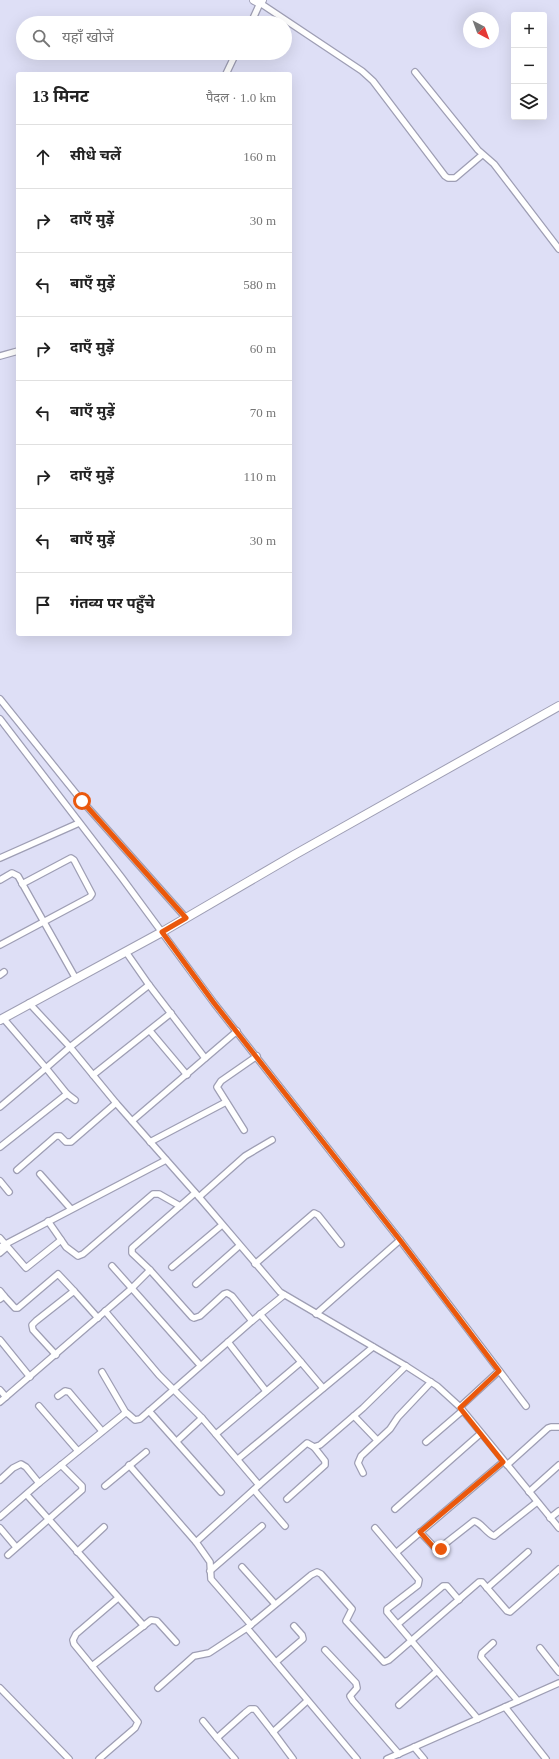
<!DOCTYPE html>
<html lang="hi">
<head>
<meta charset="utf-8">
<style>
	:root { --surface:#fff; --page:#f6f6f6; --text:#222; --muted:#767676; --line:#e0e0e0 }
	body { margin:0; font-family:"Times New Roman","Noto Sans Devanagari",serif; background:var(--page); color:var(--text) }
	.controls { position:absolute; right:12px; top:12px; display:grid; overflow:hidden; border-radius:4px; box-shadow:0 4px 16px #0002 }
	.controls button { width:36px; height:36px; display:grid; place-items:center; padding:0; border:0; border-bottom:1px solid var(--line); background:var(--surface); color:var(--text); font:20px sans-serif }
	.compass { position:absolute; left:463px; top:12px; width:36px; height:36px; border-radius:50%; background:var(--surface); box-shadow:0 4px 16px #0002; rotate:139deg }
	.stop { position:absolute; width:12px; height:12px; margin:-9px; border:3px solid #ea580c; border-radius:50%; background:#fff }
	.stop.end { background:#ea580c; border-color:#fff; box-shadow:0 1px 4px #0008 }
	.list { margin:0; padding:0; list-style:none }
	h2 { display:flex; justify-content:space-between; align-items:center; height:52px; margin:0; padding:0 16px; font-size:17px }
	h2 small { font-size:13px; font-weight:400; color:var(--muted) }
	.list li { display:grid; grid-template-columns:26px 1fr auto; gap:12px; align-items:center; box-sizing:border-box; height:64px; padding:0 16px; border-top:1px solid var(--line) }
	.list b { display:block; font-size:15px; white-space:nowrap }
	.list em { font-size:13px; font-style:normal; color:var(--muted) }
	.icon { flex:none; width:22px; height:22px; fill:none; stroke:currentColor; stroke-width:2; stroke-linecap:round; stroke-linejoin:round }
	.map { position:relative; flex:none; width:559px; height:1759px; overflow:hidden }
	.search { position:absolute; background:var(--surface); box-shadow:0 4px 16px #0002; left:16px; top:16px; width:276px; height:44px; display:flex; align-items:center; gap:10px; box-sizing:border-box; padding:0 14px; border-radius:22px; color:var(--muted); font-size:15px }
	.panel { position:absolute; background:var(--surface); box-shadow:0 4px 16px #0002; left:16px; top:72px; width:276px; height:564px; border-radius:4px }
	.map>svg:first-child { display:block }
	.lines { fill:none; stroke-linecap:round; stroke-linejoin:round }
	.street-casing { stroke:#9e9eb4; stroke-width:8 }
	.secondary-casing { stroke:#9e9eb4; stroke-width:10 }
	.street { stroke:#fff; stroke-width:5.5 }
	.secondary { stroke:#fff; stroke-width:8 }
	.route { stroke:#ea580c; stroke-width:5 }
</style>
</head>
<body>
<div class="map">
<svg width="559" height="1759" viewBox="0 0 559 1759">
	<rect width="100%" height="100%" fill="#dedff6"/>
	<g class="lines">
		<defs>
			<g id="street">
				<path d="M251 23 260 3 362 71 373 81 445 176 448 178H455L482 155"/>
				<path d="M415 72 478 150 494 164 559 249"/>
				<path d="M226 74 236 53"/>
				<path d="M0 356 18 351"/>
				<path d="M0 699 82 801 186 918"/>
				<path d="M0 719 122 878 214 1003 400 1240 526 1406"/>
				<path d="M0 858 79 823"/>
				<path d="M0 880 12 873 18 876 76 979"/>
				<path d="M0 945 90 897 92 894 74 860 71 858 22 884"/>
				<path d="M126 952 149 985 205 1058"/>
				<path d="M0 975 4 972"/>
				<path d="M29 1003 70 1047 116 1103 199 1197 280 1292 406 1366 437 1386 460 1407 559 1528"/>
				<path d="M150 1031 187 1075"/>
				<path d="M93 1075 171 1013"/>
				<path d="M75 1100 67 1094 46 1068 70 1047 149 985"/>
				<path d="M0 1107 46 1068 3 1018"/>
				<path d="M132 1121 237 1031"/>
				<path d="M244 1130 217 1087 221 1081 257 1056"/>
				<path d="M150 1142 226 1102"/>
				<path d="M0 1147 67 1094"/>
				<path d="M17 1170 56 1136H60L66 1142H71L116 1103"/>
				<path d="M40 1174 71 1209"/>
				<path d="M0 1181 9 1192"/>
				<path d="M199 1197 245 1156 272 1140"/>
				<path d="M48 1221 66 1247 78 1256 83 1254 153 1194H159L180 1206"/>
				<path d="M0 1238 26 1268 61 1240"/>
				<path d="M0 1247 166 1160"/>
				<path d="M0 1253 7 1247"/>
				<path d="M255 1264 314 1213 318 1215 341 1244"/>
				<path d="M112 1266 200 1365"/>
				<path d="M172 1267 222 1225"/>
				<path d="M196 1284 239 1246"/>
				<path d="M0 1291 4 1296 0 1299"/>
				<path d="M4 1296 15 1308H18L58 1274 74 1291"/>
				<path d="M105 1311 159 1375 202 1418 259 1485 307 1443 314 1447 320 1445 363 1408 406 1366"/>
				<path d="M260 1314 301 1362"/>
				<path d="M316 1314 400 1240"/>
				<path d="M252 1321 284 1295"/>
				<path d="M0 1340 30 1377"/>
				<path d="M228 1342 266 1391"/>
				<path d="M56 1355 33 1330 32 1325 36 1321 74 1291 98 1318"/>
				<path d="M102 1372 126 1413"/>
				<path d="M0 1390 6 1397"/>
				<path d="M58 1396 65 1391 69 1392 102 1431"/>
				<path d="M0 1402 131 1289 150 1270 132 1253V1248L195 1193"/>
				<path d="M39 1406 78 1451"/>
				<path d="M460 1407 499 1371"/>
				<path d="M149 1411 221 1492"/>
				<path d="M354 1416 377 1440"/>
				<path d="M216 1434 301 1362 323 1388"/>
				<path d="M177 1441 202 1418"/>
				<path d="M426 1442 462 1411"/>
				<path d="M238 1459 373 1347"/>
				<path d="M129 1465 196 1542"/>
				<path d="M507 1465 548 1428 551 1427H559"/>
				<path d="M363 1473 358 1463 361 1456 390 1429 398 1417 431 1382"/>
				<path d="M0 1480 13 1468 21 1464 26 1467 39 1483 0 1517"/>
				<path d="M39 1483 124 1414 127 1413 135 1420 140 1419 252 1321 232 1296 227 1293 224 1294 200 1316 194 1318 192 1317 150 1270"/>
				<path d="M105 1486 146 1452"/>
				<path d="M254 1490 285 1526"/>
				<path d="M529 1492 559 1465"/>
				<path d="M27 1495 144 1626"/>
				<path d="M287 1499 325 1465V1461L314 1447"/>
				<path d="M395 1509 480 1434"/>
				<path d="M550 1518 559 1511"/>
				<path d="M0 1528 16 1547"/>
				<path d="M375 1528 419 1580 418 1585 387 1609V1612L478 1719"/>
				<path d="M420 1532 437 1550 474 1521C482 1523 486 1533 494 1536L537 1502"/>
				<path d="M77 1552 104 1527"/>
				<path d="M397 1552 503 1462"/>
				<path d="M8 1555 82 1490V1486L61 1465"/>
				<path d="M242 1567 275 1604"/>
				<path d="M210 1571 262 1526"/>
				<path d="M487 1588 528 1552"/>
				<path d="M398 1624 443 1586H447L459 1600"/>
				<path d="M251 1625 211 1579 210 1562 196 1542 259 1485"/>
				<path d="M247 1628 357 1759"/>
				<path d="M493 1643 482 1653 481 1657 518 1701"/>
				<path d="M540 1648 559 1672"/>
				<path d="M325 1650 356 1683 357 1688 350 1696 353 1701 399 1754"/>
				<path d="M276 1662 303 1639 302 1635 294 1626"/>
				<path d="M92 1666 151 1620 157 1621 176 1642"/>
				<path d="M0 1688 69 1759"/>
				<path d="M158 1688 194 1656 209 1653 247 1628 311 1575 317 1572 321 1574 352 1609 346 1621 384 1662 389 1660 479 1582H482L507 1611 510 1612 559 1569"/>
				<path d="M399 1705 437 1671"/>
				<path d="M505 1707 546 1759"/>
				<path d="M203 1721 217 1738 245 1713 250 1709H255L273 1732 307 1701"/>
				<path d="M273 1732 293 1759"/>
				<path d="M217 1738 235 1759"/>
				<path d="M414 1747 424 1759"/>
				<path d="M99 1759 135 1728 138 1722 74 1644 73 1640 76 1634 118 1598"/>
				<path d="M387 1759 559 1683"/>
			</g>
			<g id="secondary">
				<path d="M254 0 260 3 262 0"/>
				<path d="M0 1020 162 932 294 855 559 706"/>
			</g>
		</defs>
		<use href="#street" class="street-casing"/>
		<use href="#secondary" class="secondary-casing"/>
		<use href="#street" class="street"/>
		<use href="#secondary" class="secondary"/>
	</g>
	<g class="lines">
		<path class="route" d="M82 801 186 918 162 932 214 1003 400 1240 499 1371 460 1408 503 1462 420 1532 436 1550 441 1549"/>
	</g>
</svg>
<div class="controls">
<button>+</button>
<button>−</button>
<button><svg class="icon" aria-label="layers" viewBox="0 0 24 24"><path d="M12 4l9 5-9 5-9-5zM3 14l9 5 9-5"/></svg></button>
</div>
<svg class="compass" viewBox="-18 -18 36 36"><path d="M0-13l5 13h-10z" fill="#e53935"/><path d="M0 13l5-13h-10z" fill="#767676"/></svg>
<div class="stop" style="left:82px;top:801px"></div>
<div class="stop end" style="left:441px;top:1549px"></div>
<div class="search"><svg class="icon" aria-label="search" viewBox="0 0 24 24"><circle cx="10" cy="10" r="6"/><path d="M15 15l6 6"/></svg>यहाँ खोजें</div>
<section class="panel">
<h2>13 मिनट<small>पैदल · 1.0 km</small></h2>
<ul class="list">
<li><svg class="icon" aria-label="ahead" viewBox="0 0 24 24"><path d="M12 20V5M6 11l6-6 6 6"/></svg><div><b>सीधे चलें</b></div><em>160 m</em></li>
<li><svg class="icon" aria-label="right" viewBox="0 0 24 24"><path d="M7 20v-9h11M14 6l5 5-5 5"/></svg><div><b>दाएँ मुड़ें</b></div><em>30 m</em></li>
<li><svg class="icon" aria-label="left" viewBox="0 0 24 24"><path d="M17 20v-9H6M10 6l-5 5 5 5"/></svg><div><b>बाएँ मुड़ें</b></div><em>580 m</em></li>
<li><svg class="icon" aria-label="right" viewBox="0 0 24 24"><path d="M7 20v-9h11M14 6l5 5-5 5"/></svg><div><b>दाएँ मुड़ें</b></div><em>60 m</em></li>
<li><svg class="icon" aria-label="left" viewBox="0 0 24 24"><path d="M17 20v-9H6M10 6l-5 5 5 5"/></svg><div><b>बाएँ मुड़ें</b></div><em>70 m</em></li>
<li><svg class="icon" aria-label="right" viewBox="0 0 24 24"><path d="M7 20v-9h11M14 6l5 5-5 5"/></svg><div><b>दाएँ मुड़ें</b></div><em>110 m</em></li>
<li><svg class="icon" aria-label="left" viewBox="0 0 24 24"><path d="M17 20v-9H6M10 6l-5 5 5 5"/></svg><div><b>बाएँ मुड़ें</b></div><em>30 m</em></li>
<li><svg class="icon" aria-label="arrive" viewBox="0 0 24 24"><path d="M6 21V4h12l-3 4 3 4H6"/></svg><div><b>गंतव्य पर पहुँचे</b></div></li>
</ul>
</section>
</div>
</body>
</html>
